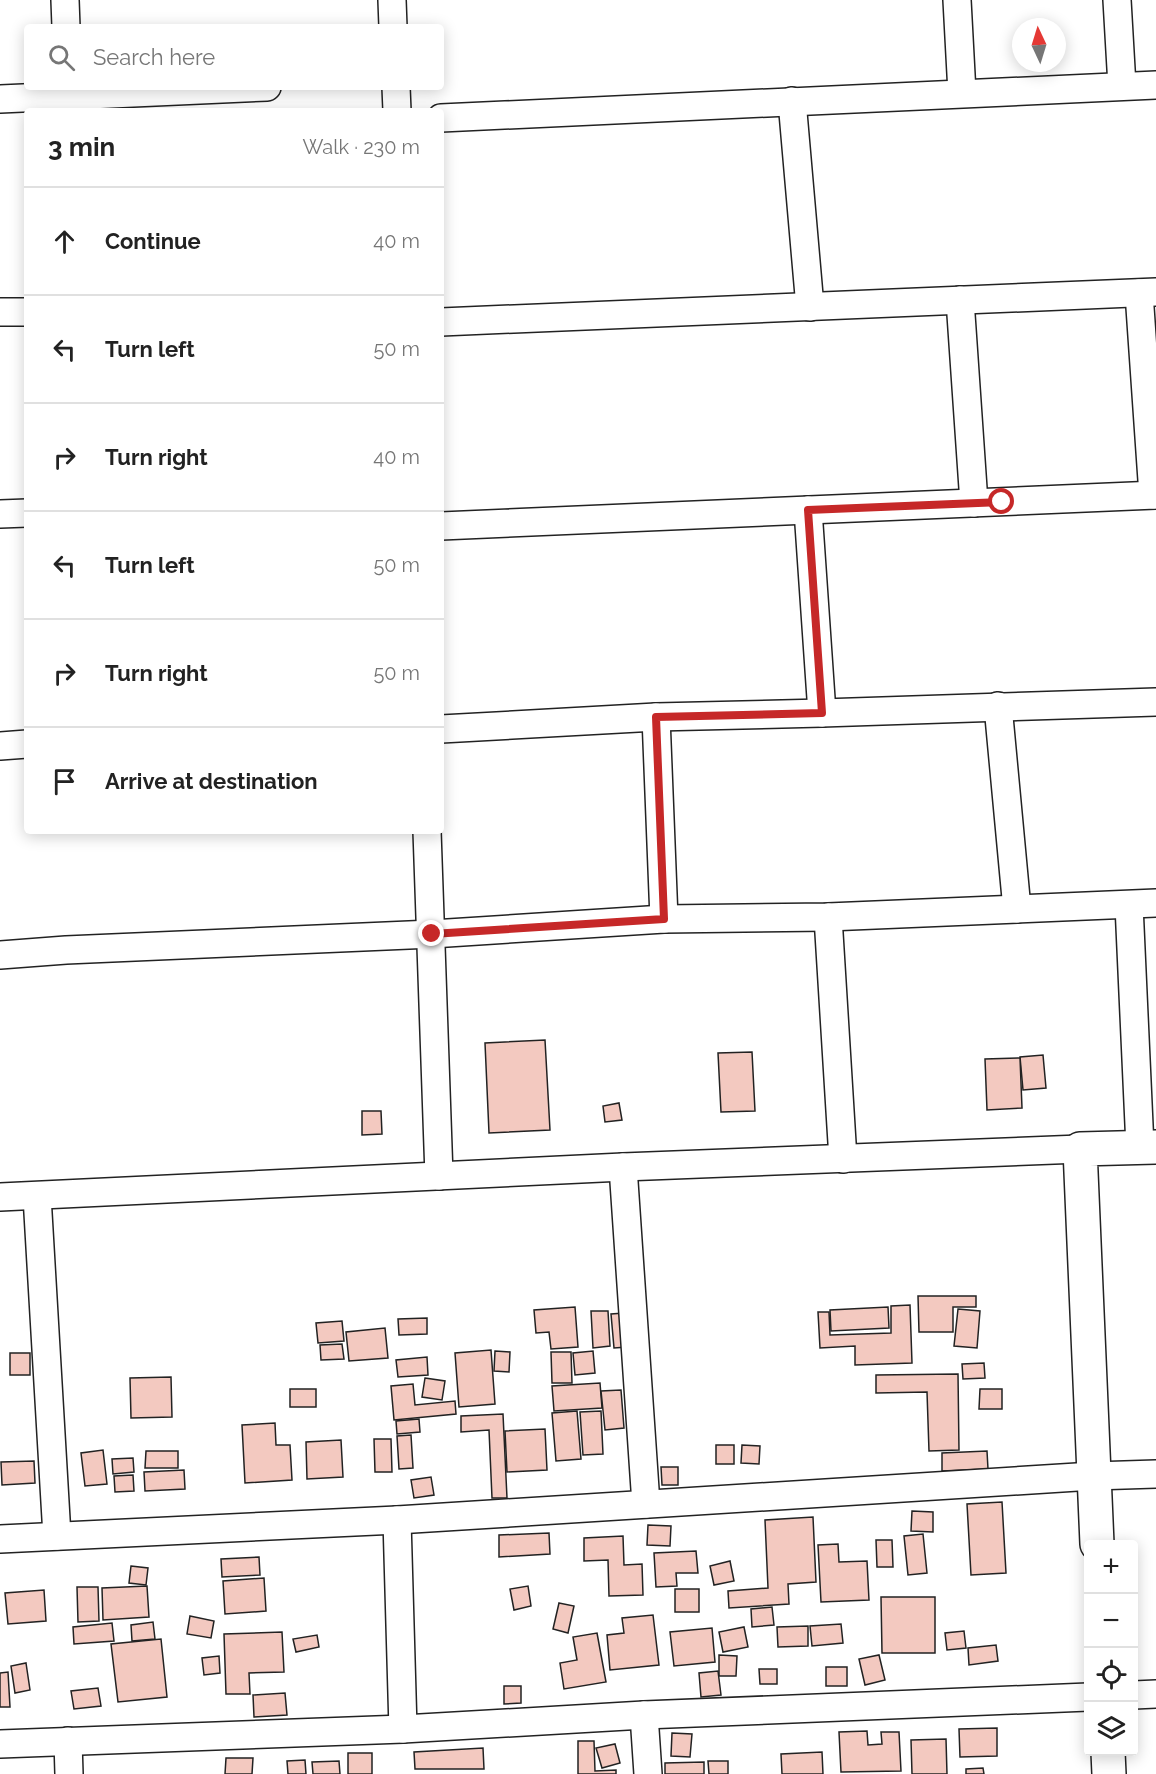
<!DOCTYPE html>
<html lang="en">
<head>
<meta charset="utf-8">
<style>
	:root { --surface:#fff; --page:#f2f2f2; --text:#222; --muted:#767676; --line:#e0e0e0 }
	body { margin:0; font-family:Raleway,sans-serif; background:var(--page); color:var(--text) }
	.controls { position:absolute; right:18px; bottom:18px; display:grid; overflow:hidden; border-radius:6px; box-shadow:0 3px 15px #0003 }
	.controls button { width:54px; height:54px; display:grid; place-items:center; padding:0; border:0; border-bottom:2px solid var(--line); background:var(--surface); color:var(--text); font:30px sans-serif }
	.compass { position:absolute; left:1012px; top:18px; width:54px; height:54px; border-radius:50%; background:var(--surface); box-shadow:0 3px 15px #0003; rotate:356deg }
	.stop { position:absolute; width:18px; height:18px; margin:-14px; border:4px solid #c62828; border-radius:50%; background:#fff }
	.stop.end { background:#c62828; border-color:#fff; box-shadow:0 2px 6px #0008 }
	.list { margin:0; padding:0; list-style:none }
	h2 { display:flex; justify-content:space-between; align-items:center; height:78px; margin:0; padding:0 24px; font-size:26px }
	h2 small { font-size:20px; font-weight:400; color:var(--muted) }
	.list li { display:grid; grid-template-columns:39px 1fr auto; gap:18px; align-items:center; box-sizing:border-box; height:108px; padding:0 24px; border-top:2px solid var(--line) }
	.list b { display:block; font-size:22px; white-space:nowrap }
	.list em { font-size:20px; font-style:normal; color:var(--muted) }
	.icon { flex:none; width:33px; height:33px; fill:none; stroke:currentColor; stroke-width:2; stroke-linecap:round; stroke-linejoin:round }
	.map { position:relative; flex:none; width:1156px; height:1774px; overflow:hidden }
	.search { position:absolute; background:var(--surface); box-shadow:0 3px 15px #0003; left:24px; top:24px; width:420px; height:66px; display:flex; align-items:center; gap:15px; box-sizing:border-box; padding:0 21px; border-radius:6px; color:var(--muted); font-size:22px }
	.panel { position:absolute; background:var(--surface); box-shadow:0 3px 15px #0003; left:24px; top:108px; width:420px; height:726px; border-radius:6px }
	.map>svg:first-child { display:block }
	.building { fill:#f3c9c0; stroke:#222; stroke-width:1.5 }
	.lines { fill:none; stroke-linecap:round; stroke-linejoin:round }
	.minor-casing { stroke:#222; stroke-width:30 }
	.tertiary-casing { stroke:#222; stroke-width:36 }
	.minor { stroke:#fff; stroke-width:27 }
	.tertiary { stroke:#fff; stroke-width:33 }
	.route { stroke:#c62828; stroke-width:8 }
</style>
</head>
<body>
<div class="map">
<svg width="1156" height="1774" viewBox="0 0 1156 1774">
	<rect width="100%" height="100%" fill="#fff"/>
	<g class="building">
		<path d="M545 1040 550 1130 489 1133 485 1043Z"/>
		<path d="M752 1052 755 1111 721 1112 718 1053Z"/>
		<path d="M1043 1055 1046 1088 1023 1090 1020 1057Z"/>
		<path d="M1020 1058 1022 1108 987 1110 985 1059Z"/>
		<path d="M619 1103 622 1120 605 1122 603 1106Z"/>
		<path d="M362 1111H381L382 1134 362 1135Z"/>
		<path d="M918 1296H976V1307H953V1332H919Z"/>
		<path d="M910 1305 912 1363 855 1365V1346L820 1348 818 1312H829L830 1335 891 1333V1306Z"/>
		<path d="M575 1307 578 1347 551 1349 549 1332 536 1333 534 1310Z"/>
		<path d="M888 1307 889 1328 831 1331 830 1310Z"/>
		<path d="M958 1309 980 1311 977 1348 954 1346Z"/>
		<path d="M591 1311H608L610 1346 593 1348Z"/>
		<path d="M624 1313 627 1347 614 1348 611 1314Z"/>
		<path d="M427 1318V1334L399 1335 398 1319Z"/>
		<path d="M342 1321 344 1341 318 1343 316 1323Z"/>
		<path d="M385 1328 388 1358 349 1361 346 1332Z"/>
		<path d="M342 1344 344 1359 321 1360 320 1345Z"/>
		<path d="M491 1350 495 1404 459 1407 455 1353Z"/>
		<path d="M495 1351 510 1352 509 1372 494 1371Z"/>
		<path d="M593 1351 595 1373 575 1375 573 1353Z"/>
		<path d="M551 1352H571L572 1383H552Z"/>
		<rect x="10" y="1353" width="20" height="22"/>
		<path d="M427 1357 428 1375 398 1377 396 1360Z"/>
		<path d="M984 1363 985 1378 963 1379 962 1364Z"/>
		<path d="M958 1374 959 1450 929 1451 927 1392 876 1393V1375Z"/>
		<path d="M171 1377 172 1417 131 1418 130 1378Z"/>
		<path d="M425 1378 445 1381 442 1400 422 1397Z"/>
		<path d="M600 1383 602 1408 554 1411 552 1386Z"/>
		<path d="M413 1384 415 1405 455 1401 456 1414 394 1420 391 1386Z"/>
		<rect x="290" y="1389" width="26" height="18"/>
		<path d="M980 1389H1002V1409H979Z"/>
		<path d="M621 1390 624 1428 605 1430 601 1391Z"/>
		<path d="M577 1411 581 1459 556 1461 552 1413Z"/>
		<path d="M601 1411 603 1454 583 1455 580 1412Z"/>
		<path d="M503 1414 507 1498H492L489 1430 461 1432V1416Z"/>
		<path d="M419 1419 420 1432 397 1434 396 1421Z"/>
		<path d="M275 1423 276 1445H290L292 1480 245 1483 242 1425Z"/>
		<path d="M545 1429 547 1470 507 1472 505 1431Z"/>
		<path d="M411 1435 413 1468 399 1469 397 1436Z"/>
		<path d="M374 1439H391L392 1472H375Z"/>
		<path d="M341 1440 343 1477 307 1479 306 1442Z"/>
		<rect x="716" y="1445" width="18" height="19"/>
		<path d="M742 1445 760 1446 759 1464 741 1463Z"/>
		<path d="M103 1450 107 1484 85 1486 81 1453Z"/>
		<path d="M146 1451H178V1468H145Z"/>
		<path d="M987 1451 988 1469 942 1471V1453Z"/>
		<path d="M133 1458 134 1472 113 1474 112 1459Z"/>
		<path d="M34 1461 35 1483 2 1485 1 1462Z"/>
		<path d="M661 1467H678V1485H662Z"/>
		<path d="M184 1470 185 1489 145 1491 144 1472Z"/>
		<path d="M133 1475 134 1491 115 1492 114 1476Z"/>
		<path d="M431 1477 434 1495 414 1498 411 1480Z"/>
		<path d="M1002 1502 1006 1573 971 1575 967 1504Z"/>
		<path d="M912 1511 933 1512V1532L911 1531Z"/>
		<path d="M813 1517 816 1582 788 1584 789 1604 729 1608 728 1591 768 1588 765 1520Z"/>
		<path d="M648 1525 671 1526 670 1546 647 1545Z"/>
		<path d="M549 1533 550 1554 499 1557V1535Z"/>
		<path d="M923 1534 927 1573 908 1575 904 1536Z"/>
		<path d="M623 1536 624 1565 642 1564 643 1595 609 1596 608 1560 584 1561V1538Z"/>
		<path d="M876 1540H892L893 1567H877Z"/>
		<path d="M838 1544 839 1562 867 1561 869 1600 821 1602 818 1545Z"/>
		<path d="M696 1551 698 1573H676L677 1586 656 1587 654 1553Z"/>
		<path d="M259 1557 260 1575 222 1577 221 1559Z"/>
		<path d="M730 1561 734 1581 714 1585 710 1566Z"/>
		<path d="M131 1566 148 1568 146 1585 129 1583Z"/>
		<path d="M264 1578 266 1611 225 1614 223 1581Z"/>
		<path d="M147 1586 149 1617 103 1620 102 1588Z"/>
		<path d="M528 1586 531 1606 514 1610 510 1589Z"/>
		<path d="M77 1587H98L99 1621 78 1622Z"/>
		<rect x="675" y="1589" width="24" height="23"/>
		<path d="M44 1590 46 1621 8 1624 5 1593Z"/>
		<path d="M881 1597H935V1653H882Z"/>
		<path d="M559 1603 574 1606 568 1633 553 1629Z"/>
		<path d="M772 1607 774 1625 752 1627 751 1609Z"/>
		<path d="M653 1615 659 1665 610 1670 607 1635 624 1633 622 1618Z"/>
		<path d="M190 1616 214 1621 211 1638 187 1634Z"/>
		<path d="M153 1622 155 1639 132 1641 131 1625Z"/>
		<path d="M112 1623 114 1641 74 1644 73 1627Z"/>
		<path d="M841 1624 843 1643 812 1646 810 1626Z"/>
		<path d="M808 1626V1646L778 1647 777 1627Z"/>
		<path d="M744 1627 748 1647 723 1652 719 1632Z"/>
		<path d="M712 1628 715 1662 674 1666 670 1632Z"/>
		<path d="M964 1631 966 1648 947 1650 945 1633Z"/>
		<path d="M282 1632 284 1672 249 1673 250 1694H226L224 1634Z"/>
		<path d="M597 1633 606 1682 564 1689 560 1663 577 1660 573 1637Z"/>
		<path d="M317 1635 319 1647 296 1652 293 1639Z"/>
		<path d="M161 1639 167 1697 118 1702 111 1644Z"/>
		<path d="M996 1645 998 1661 969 1665 968 1648Z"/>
		<path d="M719 1655 737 1656 736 1676H719Z"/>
		<path d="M879 1655 885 1680 865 1685 859 1659Z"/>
		<path d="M219 1656 220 1673 204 1675 202 1658Z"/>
		<path d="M26 1663 30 1690 15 1693 11 1666Z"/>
		<rect x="826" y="1667" width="21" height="19"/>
		<path d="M759 1669H777V1684H760Z"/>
		<path d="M718 1671 721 1695 701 1697 699 1673Z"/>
		<path d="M8 1672 10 1707H0V1673Z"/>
		<path d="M504 1686H521V1703L504 1704Z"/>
		<path d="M98 1688 101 1706 74 1709 71 1691Z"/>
		<path d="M285 1693 287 1715 254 1717 253 1695Z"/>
		<path d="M997 1728V1756L960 1757 959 1729Z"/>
		<path d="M867 1731 868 1745 882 1744 881 1732H899L901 1771 841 1772 839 1732Z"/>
		<path d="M672 1733 692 1734 690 1757 671 1756Z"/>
		<path d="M946 1739 947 1774H912L911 1740Z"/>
		<path d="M578 1741H594L595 1771 616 1770V1774H578Z"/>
		<path d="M615 1744 620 1763 602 1768 596 1748Z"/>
		<path d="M483 1748 484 1769H415L414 1752Z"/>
		<path d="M822 1752 823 1774H782L781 1754Z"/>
		<rect x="348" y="1753" width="24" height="21"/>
		<path d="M226 1758H253L252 1774H225Z"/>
		<path d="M305 1760 306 1774H288L287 1761Z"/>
		<path d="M339 1761 340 1774H313L312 1762Z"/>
		<path d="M708 1761H728V1774H709Z"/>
		<path d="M704 1762V1774H665V1763Z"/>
		<path d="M983 1768 984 1774H966V1769Z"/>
	</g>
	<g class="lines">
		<defs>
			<g id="minor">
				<path d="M65 0 66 27"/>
				<path d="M392 0 393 27"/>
				<path d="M957 0 962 93"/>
				<path d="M1117 0 1122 86"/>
				<path d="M396 87 397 111"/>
				<path d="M0 99 267 87"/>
				<path d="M792 101 810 307"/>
				<path d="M441 118 1156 85"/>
				<path d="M1139 293 1153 495"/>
				<path d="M960 300 974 503"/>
				<path d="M0 312H27"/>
				<path d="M441 322 1156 292"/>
				<path d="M808 510 822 713"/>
				<path d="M0 514 27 513"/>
				<path d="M441 526 1156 495"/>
				<path d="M998 706 1017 909"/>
				<path d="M656 717 664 919"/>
				<path d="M441 729 656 717 822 713 1156 702"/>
				<path d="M0 746 27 744"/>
				<path d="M427 831 439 1176"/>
				<path d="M1129 905 1140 1147"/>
				<path d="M828 917 843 1159"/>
				<path d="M0 955 66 950 432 934 664 919 828 917 1156 903"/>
				<path d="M623 1167 646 1504"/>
				<path d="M37 1196 57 1536"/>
				<path d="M0 1197 623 1167 1080 1149"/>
				<path d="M397 1520 403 1729"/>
				<path d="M0 1539 397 1520 1093 1476 1156 1474"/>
				<path d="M1134 1695 1156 1694"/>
				<path d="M644 1715 648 1774"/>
				<path d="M68 1741 69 1774"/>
				<path d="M0 1744 403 1729 644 1715 1088 1697"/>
			</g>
			<g id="tertiary">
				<path d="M1097 1544 1080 1149 1156 1147"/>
				<path d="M1108 1752 1109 1774"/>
			</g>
		</defs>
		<use href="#minor" class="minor-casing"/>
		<use href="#tertiary" class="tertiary-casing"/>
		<use href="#minor" class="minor"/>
		<use href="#tertiary" class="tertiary"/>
	</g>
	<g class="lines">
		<path class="route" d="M432 934 664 919 656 717 822 713 808 510 1002 502"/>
	</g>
</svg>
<div class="controls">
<button>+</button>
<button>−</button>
<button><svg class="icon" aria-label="locate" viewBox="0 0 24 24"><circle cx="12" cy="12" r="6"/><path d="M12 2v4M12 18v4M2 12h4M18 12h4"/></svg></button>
<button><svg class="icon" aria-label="layers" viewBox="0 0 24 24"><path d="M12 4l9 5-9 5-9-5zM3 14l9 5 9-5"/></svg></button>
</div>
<svg class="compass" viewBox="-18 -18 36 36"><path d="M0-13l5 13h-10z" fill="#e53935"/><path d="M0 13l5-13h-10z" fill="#767676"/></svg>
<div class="stop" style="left:1002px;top:502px"></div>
<div class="stop end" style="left:432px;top:934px"></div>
<div class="search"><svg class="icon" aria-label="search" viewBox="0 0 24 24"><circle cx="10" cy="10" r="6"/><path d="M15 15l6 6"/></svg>Search here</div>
<section class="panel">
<h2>3 min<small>Walk · 230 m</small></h2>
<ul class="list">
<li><svg class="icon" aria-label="ahead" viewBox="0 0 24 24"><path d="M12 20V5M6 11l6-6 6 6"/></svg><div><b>Continue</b></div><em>40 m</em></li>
<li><svg class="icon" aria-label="left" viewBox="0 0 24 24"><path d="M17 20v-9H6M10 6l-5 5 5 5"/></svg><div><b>Turn left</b></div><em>50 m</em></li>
<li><svg class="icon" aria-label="right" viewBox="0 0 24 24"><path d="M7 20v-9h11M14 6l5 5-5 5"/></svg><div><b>Turn right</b></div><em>40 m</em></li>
<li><svg class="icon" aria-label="left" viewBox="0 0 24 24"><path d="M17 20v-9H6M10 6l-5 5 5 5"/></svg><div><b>Turn left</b></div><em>50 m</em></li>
<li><svg class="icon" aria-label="right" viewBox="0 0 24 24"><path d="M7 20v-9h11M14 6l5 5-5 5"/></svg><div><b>Turn right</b></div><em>50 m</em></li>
<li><svg class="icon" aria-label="arrive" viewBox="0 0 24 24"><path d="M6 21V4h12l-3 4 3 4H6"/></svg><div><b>Arrive at destination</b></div></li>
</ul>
</section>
</div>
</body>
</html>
